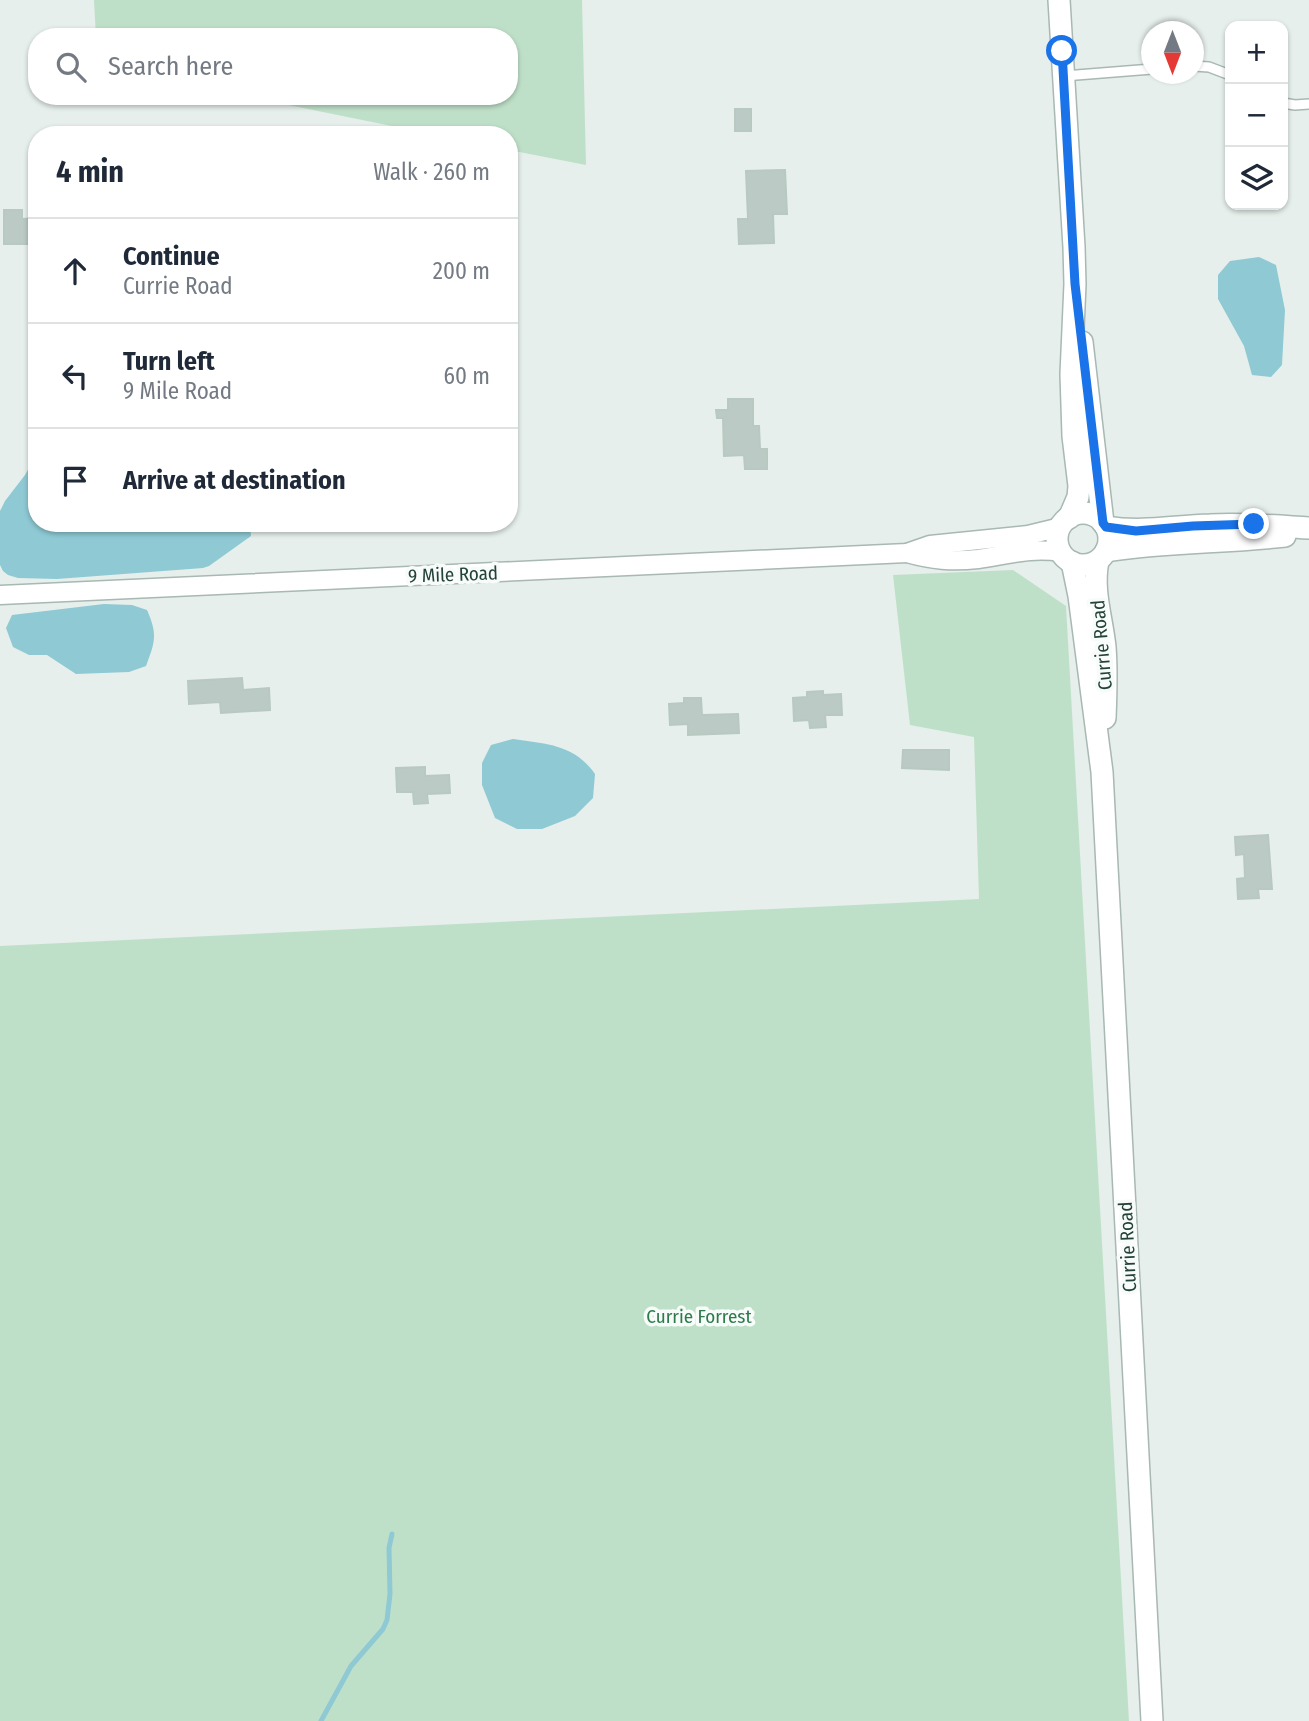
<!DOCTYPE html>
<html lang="en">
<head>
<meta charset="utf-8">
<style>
	:root { --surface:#fff; --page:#f6f6f7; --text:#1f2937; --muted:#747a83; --line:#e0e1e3 }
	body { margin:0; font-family:"Fira Sans Condensed",sans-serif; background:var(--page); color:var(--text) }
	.controls { position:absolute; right:21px; top:21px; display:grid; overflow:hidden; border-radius:14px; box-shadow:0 2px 5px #0004 }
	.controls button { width:63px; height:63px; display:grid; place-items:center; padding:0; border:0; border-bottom:2px solid var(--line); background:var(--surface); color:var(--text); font:35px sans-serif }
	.compass { position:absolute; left:1141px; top:21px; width:63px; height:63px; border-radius:50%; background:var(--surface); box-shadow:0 2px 5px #0004; rotate:180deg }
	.stop { position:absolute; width:21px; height:21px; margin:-16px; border:5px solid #1a73e8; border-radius:50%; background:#fff }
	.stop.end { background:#1a73e8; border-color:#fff; box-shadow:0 2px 7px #0008 }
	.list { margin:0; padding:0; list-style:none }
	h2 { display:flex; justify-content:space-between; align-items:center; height:91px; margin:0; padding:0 28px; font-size:30px }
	h2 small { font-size:23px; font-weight:400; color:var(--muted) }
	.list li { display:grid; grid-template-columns:46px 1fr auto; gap:21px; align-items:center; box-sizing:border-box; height:105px; padding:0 28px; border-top:2px solid var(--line) }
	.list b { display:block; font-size:26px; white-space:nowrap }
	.list p { margin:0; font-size:23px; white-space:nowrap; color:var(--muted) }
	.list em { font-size:23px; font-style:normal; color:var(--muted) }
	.icon { flex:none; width:38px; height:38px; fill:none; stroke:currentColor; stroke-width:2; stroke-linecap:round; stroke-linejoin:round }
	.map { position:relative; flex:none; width:1309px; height:1721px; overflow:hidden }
	.search { position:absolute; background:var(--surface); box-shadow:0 2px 5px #0004; left:28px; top:28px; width:490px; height:77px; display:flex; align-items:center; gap:18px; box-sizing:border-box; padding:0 24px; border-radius:28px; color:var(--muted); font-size:26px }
	.panel { position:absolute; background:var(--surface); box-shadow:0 2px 5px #0004; left:28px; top:126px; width:490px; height:406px; border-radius:28px }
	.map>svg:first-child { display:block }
	.green { fill:#bfe0c8 }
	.water { fill:#8ec9d4 }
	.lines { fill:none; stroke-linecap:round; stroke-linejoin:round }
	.stream { stroke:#8ec9d4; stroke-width:5 }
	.building { fill:#bbcac4; stroke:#b8c9c2; stroke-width:2 }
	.service-casing { stroke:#a8b8b2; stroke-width:12 }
	.minor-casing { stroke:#a8b8b2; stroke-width:21 }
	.tertiary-casing { stroke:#a8b8b2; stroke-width:24 }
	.service { stroke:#fff; stroke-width:9 }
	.minor { stroke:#fff; stroke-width:18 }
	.tertiary { stroke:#fff; stroke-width:21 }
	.route { stroke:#1a73e8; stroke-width:9 }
	.labels { text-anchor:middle; stroke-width:7; stroke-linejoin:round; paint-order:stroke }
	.street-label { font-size:19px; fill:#24423a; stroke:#f7fbf9 }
	.park-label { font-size:19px; fill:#2d7a4b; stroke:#f7fbf9 }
</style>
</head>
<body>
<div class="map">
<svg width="1309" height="1721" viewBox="0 0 1309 1721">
	<rect width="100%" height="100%" fill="#e6efeb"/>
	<g class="green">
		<path d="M94 0H582L586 165 509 150V135H436L244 96H509V37H96Z"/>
		<path d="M1013 570 1066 606 1129 1721H0V946L979 899 974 737 910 725 893 575Z"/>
	</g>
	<g class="water">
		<path d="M1259 257 1276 265 1285 310 1282 365 1271 377 1252 375 1244 346 1218 299V275L1230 261Z"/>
		<path d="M37 454V523H250L251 536 209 566 203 568 57 579 18 578 8 575 3 571 0 565V511L5 501 25 475Z"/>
		<path d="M104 604 132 605 147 610C158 635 155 642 146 666L129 672 76 674 47 655H29L13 647 6 628 12 615Z"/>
		<path d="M513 739C546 744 574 744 595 774L593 798 575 816 542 829H517L495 818 482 785V763L491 745Z"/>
	</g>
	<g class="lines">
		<path class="stream" d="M321 1721 351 1666 383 1629 387 1620 390 1594 389 1548 392 1534"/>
	</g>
	<g class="building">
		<rect x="735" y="109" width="16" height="22"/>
		<path d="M785 170 787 214H773L774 243 739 244 738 219H748L746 171Z"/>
		<path d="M4 210H22V219L37 218V244H4Z"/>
		<path d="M728 399H753V426H759L760 449H767V469H745L744 455 724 456 723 418H717L716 410H728Z"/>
		<path d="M242 678 243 690 269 688 270 710 221 713 220 702 189 704 188 681Z"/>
		<path d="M823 691V695L841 694 842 715H825L826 727 810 728 809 720 794 721 793 698 807 697V692Z"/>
		<path d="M684 698H701L702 715 738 714 739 733 688 735V724L670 725 669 704 684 703Z"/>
		<path d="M903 750H949V770L902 768Z"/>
		<path d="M425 767V776L449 775 450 793 427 794 428 803 414 804 413 792H397L396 768Z"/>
		<path d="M1268 835 1272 889H1258L1259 898 1238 899 1237 879 1245 878 1244 854 1236 855 1235 837Z"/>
	</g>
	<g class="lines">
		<defs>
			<g id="service">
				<path d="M1194 66 1209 67 1230 75"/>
				<path d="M1064 76 1152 69"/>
				<path d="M1283 103 1295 105 1309 104"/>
			</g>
			<g id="minor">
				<path d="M907 553C932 560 952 562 978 559 1007 555 1031 547 1061 552"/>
				<path d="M0 595 907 553 930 545 1028 535 1061 527"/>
			</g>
			<g id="tertiary">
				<path d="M1059 0 1074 247 1075 284 1071 374 1073 436 1079 486 1078 497 1069 518"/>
				<path d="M1082 342 1103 523"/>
				<circle cx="1083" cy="539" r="26"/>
				<path d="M1106 527C1144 533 1172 526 1210 525 1243 523 1276 526 1309 528"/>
				<path d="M1106 551C1165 541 1226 543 1285 536"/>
				<path d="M1098 561C1092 590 1102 618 1105 647 1107 671 1106 694 1105 718"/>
				<path d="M1072 562 1079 596 1102 772 1152 1721"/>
			</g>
		</defs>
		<use href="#service" class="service-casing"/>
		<use href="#minor" class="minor-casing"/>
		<use href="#tertiary" class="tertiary-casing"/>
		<use href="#service" class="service"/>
		<use href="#minor" class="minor"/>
		<use href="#tertiary" class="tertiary"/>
	</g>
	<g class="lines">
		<path class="route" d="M1062 51 1075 284 1103 523 1106 527 1136 531 1193 526 1254 524"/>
	</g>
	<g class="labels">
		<g class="street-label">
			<text transform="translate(453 574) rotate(-2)" y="7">9 Mile Road</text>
			<text transform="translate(1101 645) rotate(-95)" y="7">Currie Road</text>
			<text transform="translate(1127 1247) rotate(-93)" y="7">Currie Road</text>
		</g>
		<g class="park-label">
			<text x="699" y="1323">Currie Forrest</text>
		</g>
	</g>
</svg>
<div class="controls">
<button>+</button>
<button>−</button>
<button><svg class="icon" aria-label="layers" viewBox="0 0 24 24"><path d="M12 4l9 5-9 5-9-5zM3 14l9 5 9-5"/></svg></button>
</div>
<svg class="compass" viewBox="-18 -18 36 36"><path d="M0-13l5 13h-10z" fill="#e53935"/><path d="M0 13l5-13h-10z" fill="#747a83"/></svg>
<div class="stop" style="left:1062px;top:51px"></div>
<div class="stop end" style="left:1254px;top:524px"></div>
<div class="search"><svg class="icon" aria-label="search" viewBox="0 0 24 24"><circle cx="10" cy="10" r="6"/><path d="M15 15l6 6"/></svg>Search here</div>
<section class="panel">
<h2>4 min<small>Walk · 260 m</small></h2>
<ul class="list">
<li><svg class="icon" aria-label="ahead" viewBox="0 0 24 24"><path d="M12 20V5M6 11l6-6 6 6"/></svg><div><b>Continue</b><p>Currie Road</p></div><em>200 m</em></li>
<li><svg class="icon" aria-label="left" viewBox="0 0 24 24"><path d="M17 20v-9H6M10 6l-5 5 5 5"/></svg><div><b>Turn left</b><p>9 Mile Road</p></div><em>60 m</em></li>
<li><svg class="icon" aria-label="arrive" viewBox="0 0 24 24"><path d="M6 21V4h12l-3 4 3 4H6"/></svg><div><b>Arrive at destination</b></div></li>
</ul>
</section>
</div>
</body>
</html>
